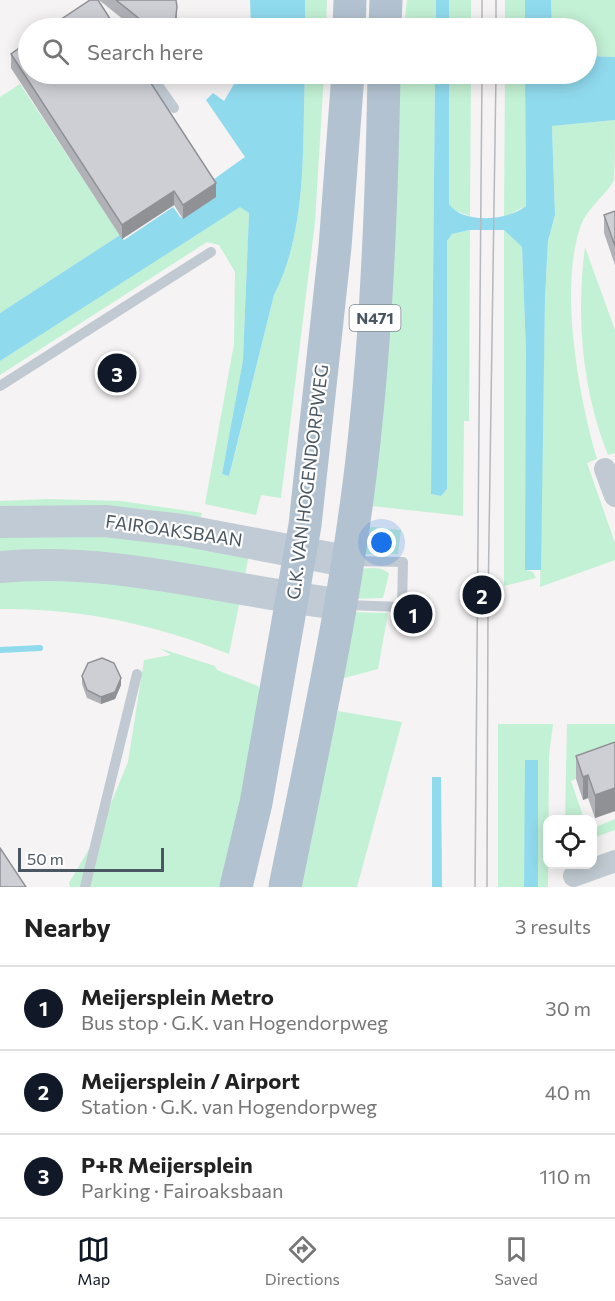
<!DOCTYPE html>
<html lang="en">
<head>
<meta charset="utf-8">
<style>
	:root { --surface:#fff; --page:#f2f2f2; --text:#222; --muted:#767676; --line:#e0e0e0; --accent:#111827 }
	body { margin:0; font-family:Commissioner,sans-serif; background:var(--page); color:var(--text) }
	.controls { position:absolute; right:18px; bottom:18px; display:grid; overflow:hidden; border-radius:12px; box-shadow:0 3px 15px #0003 }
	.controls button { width:54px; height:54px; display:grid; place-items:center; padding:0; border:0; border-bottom:2px solid var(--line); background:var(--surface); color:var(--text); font:30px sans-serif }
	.scale { position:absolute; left:18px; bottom:15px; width:146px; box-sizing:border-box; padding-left:6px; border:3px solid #4a5661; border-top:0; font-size:16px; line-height:21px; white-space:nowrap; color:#4a5661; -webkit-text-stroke:4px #fff; paint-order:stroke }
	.you { position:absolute; left:382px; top:543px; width:21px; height:21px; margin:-15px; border:4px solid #fff; border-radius:50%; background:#1a73e8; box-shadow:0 0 0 9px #1a73e833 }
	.badge { display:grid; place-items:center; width:39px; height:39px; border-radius:50%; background:var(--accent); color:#fff; font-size:20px; font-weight:700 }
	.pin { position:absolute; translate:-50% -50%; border:3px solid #fff; box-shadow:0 2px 6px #0006 }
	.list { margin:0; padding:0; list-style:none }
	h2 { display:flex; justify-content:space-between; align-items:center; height:78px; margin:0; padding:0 24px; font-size:26px }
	h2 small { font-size:20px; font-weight:400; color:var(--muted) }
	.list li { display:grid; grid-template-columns:39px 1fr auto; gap:18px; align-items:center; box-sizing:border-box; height:84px; padding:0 24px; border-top:2px solid var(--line) }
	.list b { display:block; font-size:22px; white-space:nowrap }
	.list p { margin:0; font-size:20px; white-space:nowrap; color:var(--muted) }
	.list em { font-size:20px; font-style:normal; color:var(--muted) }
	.icon { flex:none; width:33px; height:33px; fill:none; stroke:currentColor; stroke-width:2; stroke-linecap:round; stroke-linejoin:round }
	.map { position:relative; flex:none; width:615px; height:887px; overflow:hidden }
	.search { position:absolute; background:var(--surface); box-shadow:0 3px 15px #0003; left:18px; right:18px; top:18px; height:66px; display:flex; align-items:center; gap:15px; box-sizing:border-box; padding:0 21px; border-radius:33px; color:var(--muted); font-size:22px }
	.sheet { height:330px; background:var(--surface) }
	nav { display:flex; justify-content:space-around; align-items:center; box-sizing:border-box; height:84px; border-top:2px solid var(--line); background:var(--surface); font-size:16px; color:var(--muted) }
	nav a { display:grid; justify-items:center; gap:3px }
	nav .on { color:var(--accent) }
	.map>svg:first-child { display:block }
	.green { fill:#c3f1d5 }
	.water { fill:#90daee }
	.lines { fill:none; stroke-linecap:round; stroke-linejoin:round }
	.stream { stroke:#90daee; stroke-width:6 }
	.service { stroke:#c1cad2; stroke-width:10 }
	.minor { stroke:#c1cad2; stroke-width:22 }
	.secondary { stroke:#c1cbd6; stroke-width:32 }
	.primary { stroke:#b3c2d1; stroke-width:33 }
	.tram { stroke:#b5b8bd; stroke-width:1.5 }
	.wall { fill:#b0b2b7 }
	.shaded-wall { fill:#909195 }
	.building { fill:#cdcfd5; stroke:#909195; stroke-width:1.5 }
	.labels { text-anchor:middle; stroke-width:4.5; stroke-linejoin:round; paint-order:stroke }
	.shield { fill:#fff; stroke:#808990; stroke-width:1.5 }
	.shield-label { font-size:16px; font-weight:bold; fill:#4a5661 }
	.street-label { font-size:18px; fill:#4a5661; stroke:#fff }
</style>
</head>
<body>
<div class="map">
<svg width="615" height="887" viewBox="0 0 615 887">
	<rect width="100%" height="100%" fill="#f5f3f3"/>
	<g class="green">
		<path d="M305 0H327L326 28H305Z"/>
		<path d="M407 0H436V28H404Z"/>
		<rect x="449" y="0" width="22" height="28"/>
		<rect x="505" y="0" width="20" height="28"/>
		<path d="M551 0H615V57L587 56 586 28H552Z"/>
		<path d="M305 74H324L315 222 281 498 261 495 256 515 205 504 234 344 235 272 219 245 207 242 0 375V361L240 206 249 213 243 360 222 474 229 476 274 295C308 229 302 147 305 74Z"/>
		<path d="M400 74H435L431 494 441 496 447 489V241L452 234 470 230 469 421H464L463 516 371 506Z"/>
		<path d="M449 74H471L470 216 453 210 449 204Z"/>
		<path d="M505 74H525L526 206 504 217Z"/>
		<path d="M20 84 120 235 0 313V97Z"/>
		<path d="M615 120C615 133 615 170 614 180 605 197 586 208 580 228 559 291 579 397 597 459L587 463 615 543V560L540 587 545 299 548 241 555 215 552 126Z"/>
		<path d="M504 230 522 247 526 352V570L533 572 536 578 504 586Z"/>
		<path d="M585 247 615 330V453L608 455C582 390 576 316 585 247Z"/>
		<path d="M48 499 121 501 202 513 200 519 0 514V501Z"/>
		<path d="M362 526 401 530 398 554H358Z"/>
		<path d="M74 527 250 550 244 579 0 556V529Z"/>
		<path d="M355 569C367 569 381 565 389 574L383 598 350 599Z"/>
		<path d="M0 579H103L240 600 229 654C155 624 79 608 0 609Z"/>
		<path d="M348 612 388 613 378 669 337 680Z"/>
		<path d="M159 648 215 666 217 670 258 686 264 700 223 887H70L69 883 99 832 128 762 144 660 171 655Z"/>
		<path d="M338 711 402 722 357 887H292Z"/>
		<path d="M498 724H553L549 756 548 887H538V761L526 760 524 887H498Z"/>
		<path d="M567 724H615V763L571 781 584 819 565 820Z"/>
		<path d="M615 819V830L593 838V828Z"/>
	</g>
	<g class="water">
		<path d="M250 0H305V28H251Z"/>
		<rect x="436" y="0" width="13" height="28"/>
		<path d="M525 0H551L552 28H525Z"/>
		<path d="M587 56 615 57V120L552 126 555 215 548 241 545 299 541 570H525L526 352 522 247 504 230H470L452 234 447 241V489L441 496 431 494 435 74H449V204C463 225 509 220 526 206L525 74H586Z"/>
		<path d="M240 74H305C302 147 308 229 274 295L229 476 222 474 243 360 249 213 240 207 0 361V313L120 235 124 240 173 207 181 218 215 196 207 184 245 157 206 100 213 93 224 101Z"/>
		<path d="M525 760H538V887H524Z"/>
		<path d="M432 777H441L442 887H432Z"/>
	</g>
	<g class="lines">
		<path class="stream" d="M0 650 40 648"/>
		<g class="service">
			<path d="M150 74 174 108"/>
			<path d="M0 386 211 252"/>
			<path d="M346 605 402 607 403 562 353 561"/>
			<path d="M85 887 137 674"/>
		</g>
		<g class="minor">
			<path d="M605 469 615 496"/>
			<path d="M574 876 615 861"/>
		</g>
		<g class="secondary">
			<path d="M0 522 105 521 182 530 346 561"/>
			<path d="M0 567C114 556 227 591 339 604"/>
		</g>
		<g class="primary">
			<path d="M349 28 350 0"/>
			<path d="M385 28 386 0"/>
			<path d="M236 887 256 803 305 525 335 247 348 74"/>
			<path d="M285 887C316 733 351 579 366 422 378 306 382 190 384 74"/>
		</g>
		<g class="tram">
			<path d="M482 28V0"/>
			<path d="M496 28V0"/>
			<path d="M475 887 482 74"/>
			<path d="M487 887 488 604 496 74"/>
		</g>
	</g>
	<g class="wall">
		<path d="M99 0H176L177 21 176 28H134Z"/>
		<path d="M11 54 216 197 183 219 174 205 122 239 11 68Z"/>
		<path d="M615 211V265L604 233V215Z"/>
		<path d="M82 676 121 685 115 699 101 704 87 698 82 684Z"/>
		<path d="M615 742V811L595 818 588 798 583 800 576 779V756Z"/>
	</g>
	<g class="shaded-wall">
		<path d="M177 7 176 28H172Z"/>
		<path d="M216 183V197L183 219V205Z"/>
		<path d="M174 191V205L122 239V225Z"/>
		<path d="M121 678V685L115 699 101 704V697Z"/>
		<path d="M588 775V798L583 800V777Z"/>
		<path d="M615 788V811L595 818V795Z"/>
	</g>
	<g class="building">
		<path d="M90 0H98L116 28H48Z"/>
		<path d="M116 0H176L177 7 175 23 172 28H151Z"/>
		<path d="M28 42V74H145L216 183 183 205 174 191 122 225 11 54Z"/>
		<path d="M615 211V246L604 215Z"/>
		<path d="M102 658 114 663 121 678 115 692 101 697 87 690 82 676 88 663Z"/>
		<path d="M615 742V788L595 795 588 775 583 777 576 756Z"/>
		<path d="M0 848 26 887H0Z"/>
	</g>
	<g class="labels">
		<rect class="shield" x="349.5" y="305" width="51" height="26" rx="4.5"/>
		<g class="shield-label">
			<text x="375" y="324">N471</text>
		</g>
		<g class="street-label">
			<text transform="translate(308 482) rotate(-83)" y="6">G.K. VAN HOGENDORPWEG</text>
			<text transform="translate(174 531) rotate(8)" y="6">FAIROAKSBAAN</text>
		</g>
	</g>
</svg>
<div class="controls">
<button><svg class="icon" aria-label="locate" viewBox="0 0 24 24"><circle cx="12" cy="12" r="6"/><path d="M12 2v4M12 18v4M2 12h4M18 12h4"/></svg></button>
</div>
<div class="scale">50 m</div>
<div class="you"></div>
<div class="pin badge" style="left:413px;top:614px">1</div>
<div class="pin badge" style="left:482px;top:595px">2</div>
<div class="pin badge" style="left:117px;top:373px">3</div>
<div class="search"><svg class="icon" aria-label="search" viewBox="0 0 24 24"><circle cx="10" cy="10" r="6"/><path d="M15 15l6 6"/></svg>Search here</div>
</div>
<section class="sheet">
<h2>Nearby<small>3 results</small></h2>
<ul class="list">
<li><span class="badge">1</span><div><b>Meijersplein Metro</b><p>Bus stop · G.K. van Hogendorpweg</p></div><em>30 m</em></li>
<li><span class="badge">2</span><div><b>Meijersplein / Airport</b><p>Station · G.K. van Hogendorpweg</p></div><em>40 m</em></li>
<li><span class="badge">3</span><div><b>P+R Meijersplein</b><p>Parking · Fairoaksbaan</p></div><em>110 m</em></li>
</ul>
</section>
<nav>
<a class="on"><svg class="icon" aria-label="map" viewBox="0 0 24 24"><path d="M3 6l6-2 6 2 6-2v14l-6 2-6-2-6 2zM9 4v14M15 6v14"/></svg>Map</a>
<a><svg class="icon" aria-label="directions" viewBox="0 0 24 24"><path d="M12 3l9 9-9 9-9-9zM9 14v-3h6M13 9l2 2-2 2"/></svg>Directions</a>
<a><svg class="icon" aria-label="saved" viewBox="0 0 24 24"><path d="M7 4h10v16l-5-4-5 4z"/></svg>Saved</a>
</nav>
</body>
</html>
